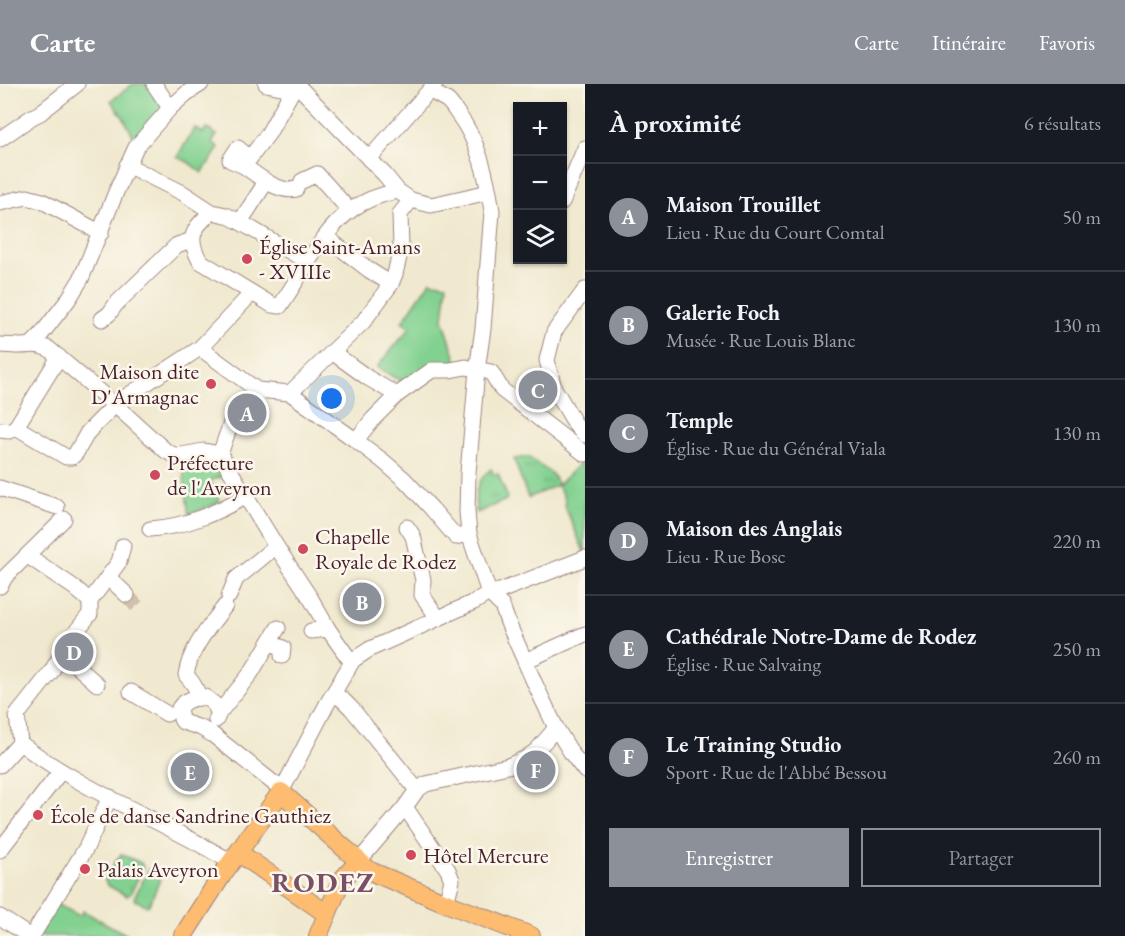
<!DOCTYPE html>
<html lang="fr">
<head>
<meta charset="utf-8">
<style>
	:root { --surface:#171b24; --page:#242831; --text:#f1f3f6; --muted:#9ea1a6; --line:#363941; --accent:#8c9099 }
	body { margin:0; font-family:"EB Garamond",serif; background:var(--page); color:var(--text) }
	.controls { position:absolute; right:18px; top:18px; display:grid; overflow:hidden; border-radius:0px; box-shadow:0 2px 4px #0004 }
	.controls button { width:54px; height:54px; display:grid; place-items:center; padding:0; border:0; border-bottom:2px solid var(--line); background:var(--surface); color:var(--text); font:30px sans-serif }
	.you { position:absolute; left:332px; top:315px; width:21px; height:21px; margin:-15px; border:4px solid #fff; border-radius:50%; background:#1a73e8; box-shadow:0 0 0 9px #1a73e833 }
	.badge { display:grid; place-items:center; width:39px; height:39px; border-radius:50%; background:var(--accent); color:#fff; font-size:20px; font-weight:700 }
	.pin { position:absolute; translate:-50% -50%; border:3px solid #fff; box-shadow:0 2px 6px #0006 }
	.list { margin:0; padding:0; list-style:none }
	h2 { display:flex; justify-content:space-between; align-items:center; height:78px; margin:0; padding:0 24px; font-size:26px }
	h2 small { font-size:20px; font-weight:400; color:var(--muted) }
	.list li { display:grid; grid-template-columns:39px 1fr auto; gap:18px; align-items:center; box-sizing:border-box; height:108px; padding:0 24px; border-top:2px solid var(--line) }
	.list b { display:block; font-size:22px; white-space:nowrap }
	.list p { margin:0; font-size:20px; white-space:nowrap; color:var(--muted) }
	.list em { font-size:20px; font-style:normal; color:var(--muted) }
	.actions { display:flex; gap:12px; padding:18px 24px }
	.actions a { flex:1; padding:14px 0; border:2px solid var(--accent); border-radius:0px; text-align:center; font-size:21px; color:var(--accent) }
	.actions .main { background:var(--accent); color:#fff }
	.icon { flex:none; width:33px; height:33px; fill:none; stroke:currentColor; stroke-width:2; stroke-linecap:round; stroke-linejoin:round }
	.map { position:relative; flex:none; width:585px; height:852px; overflow:hidden }
	header { display:flex; align-items:center; gap:36px; box-sizing:border-box; height:84px; padding:0 30px; background:var(--accent); color:#fff }
	header strong { font-size:28px }
	nav { display:flex; gap:33px; margin-inline-start:auto; font-size:21px }
	main { display:flex }
	aside { flex:1; background:var(--surface) }
	.map>svg:first-child { display:block }
	.grass { fill:url(#grass-tufts); stroke:#66785e; stroke-width:1.5 }
	.green { fill:#82d190; stroke:#66785e; stroke-width:1.5 }
	.lines { fill:none; stroke-linecap:round; stroke-linejoin:round }
	.minor-tunnel { stroke:#cfc1ae; stroke-width:15; stroke-dasharray:15 8; stroke-linecap:butt }
	.minor-casing { stroke:#9d847d; stroke-width:17 }
	.major-casing { stroke:#9d847d; stroke-width:20 }
	.minor { stroke:#fff; stroke-width:15 }
	.major { stroke:#fdbc70; stroke-width:18 }
	.poi-dot { fill:#d1495b; stroke:#fbf7ec; stroke-width:2 }
	.labels { text-anchor:middle; stroke-width:5; stroke-linejoin:round; paint-order:stroke }
	.poi-label { font-size:22px; fill:#4a1f2b; stroke:#fbf7ec; text-anchor:start }
	.district-label { font-size:28px; font-weight:bold; letter-spacing:1.5px; fill:#7a5066; stroke:#fbf7ec }
</style>
</head>
<body>
<header>
<strong>Carte</strong>
<nav><a>Carte</a><a>Itinéraire</a><a>Favoris</a></nav>
</header>
<main>
<div class="map">
<svg width="585" height="852" viewBox="0 0 585 852">
	<defs>
		<pattern id="grass-tufts" width="24" height="20" patternUnits="userSpaceOnUse" patternTransform="scale(1.5)"><rect width="24" height="20" fill="#82d190"/><path d="M3 7l-1-3M5 7V3M7 7l1-3M15 17l-1-3M17 17v-4M19 17l1-3" fill="none" stroke="#72b37c"/></pattern>
	</defs>
	<rect width="100%" height="100%" fill="#fbf7ec"/>
	<filter id="ink" filterUnits="userSpaceOnUse"><feTurbulence type="fractalNoise" baseFrequency=".0167" numOctaves="2"/><feDisplacementMap in="SourceGraphic" scale="12" xChannelSelector="R" yChannelSelector="G"/><feConvolveMatrix kernelMatrix="1 2 1 2 8 2 1 2 1" color-interpolation-filters="sRGB"/></filter>
	<filter id="wash" filterUnits="userSpaceOnUse"><feTurbulence type="fractalNoise" baseFrequency=".008" numOctaves="4" result="noise"/><feDisplacementMap in="SourceGraphic" scale="24" xChannelSelector="R" yChannelSelector="G"/><feGaussianBlur stdDeviation="1.35" result="paint"/><feColorMatrix in="noise" values="0 0 0 0 0 0 0 0 0 0 0 0 0 0 0 0 0 1.4 0 .05"/><feComposite in="paint" operator="in"/></filter>
	<g filter="url(#wash)">
		<rect width="100%" height="100%" fill="#f0e9cf"/>
		<g class="grass">
			<path d="M528 373 552 390 558 401 528 414 514 375Z"/>
			<path d="M491 385 494 391 498 390 507 412 506 416 477 429C473 412 477 396 491 385Z"/>
			<path d="M121 770 141 779 143 783 131 809 127 812 107 801 105 797V794Z"/>
			<path d="M149 785 160 789 162 791 149 821 147 822 135 816 134 814Z"/>
		</g>
		<g class="green">
			<path d="M133 0H151L166 24 136 57 123 33 111 17Z"/>
			<path d="M195 44 203 49 206 44 217 51 212 59 219 64 202 89 188 78 177 73Z"/>
			<path d="M430 197 447 200 443 235 457 278 405 300 377 283 410 244 402 238Z"/>
			<path d="M207 374C217 376 220 383 226 391L221 394 220 392 210 397V401H214C217 407 217 412 220 418L189 431 182 378Z"/>
			<path d="M580 379 585 386V470L564 420 566 419 558 401Z"/>
			<path d="M56 820 80 832 83 827 129 852H37Z"/>
		</g>
	</g>
	<g filter="url(#ink)">
		<g class="lines">
			<path class="minor-tunnel" d="M127 511 138 524 140 523"/>
			<defs>
				<g id="minor">
					<path d="M154 0 170 24"/>
					<path d="M266 0 281 3 296 0"/>
					<path d="M296 0 385 91 398 107 411 116 431 121 489 108"/>
					<path d="M433 2V8C438 12 445 14 449 18 452 21 455 26 458 30 479 58 487 93 492 127L483 245 477 286 468 389 467 428 469 450 489 509 502 522 509 541 535 600 556 644 572 670 585 687"/>
					<path d="M0 55 32 33 40 29 77 0"/>
					<path d="M369 75 435 0"/>
					<path d="M127 81 183 109 212 128 226 131 240 138 308 178"/>
					<path d="M244 82 230 76 238 64 250 74"/>
					<path d="M302 97 317 90 350 127"/>
					<path d="M296 105C279 110 257 91 244 82L268 50 296 0"/>
					<path d="M562 118 585 64"/>
					<path d="M0 119 27 113 42 117 101 149"/>
					<path d="M212 128C192 144 187 154 200 177L272 221 280 222C301 192 322 147 351 126 365 116 382 110 398 107"/>
					<path d="M240 138 266 98"/>
					<path d="M326 153 369 186 391 200"/>
					<path d="M585 206 554 248 547 276 554 304 577 343 585 351"/>
					<path d="M102 235 109 230 116 220 177 161 192 156"/>
					<path d="M32 260 40 252 68 216 81 195 116 108 136 63 170 24 187 9 201 0"/>
					<path d="M0 261C7 261 13 262 20 262 34 262 34 259 49 265L115 321 166 367 176 372 204 367 220 370"/>
					<path d="M200 264 257 306"/>
					<path d="M332 268 368 294 397 311"/>
					<path d="M257 306 290 309 358 358 383 377 405 396 432 425 456 453 469 450"/>
					<path d="M290 309 363 238 391 200 395 190 401 164 400 130 411 116"/>
					<path d="M16 343 66 373H72L76 369 88 348 118 318 200 264 252 209"/>
					<path d="M16 343 59 273"/>
					<path d="M0 346 9 347 16 343"/>
					<path d="M356 356 373 335 397 311 432 286H450L466 283 491 288 502 306 585 370"/>
					<path d="M220 370 276 462 311 515 328 545 347 572 353 576"/>
					<path d="M220 370 231 339 241 324 257 306"/>
					<path d="M0 404 57 423"/>
					<path d="M407 443 413 452 423 496 422 511 438 534"/>
					<path d="M150 445C185 443 216 429 246 412"/>
					<path d="M28 472 75 504 90 517"/>
					<path d="M108 493 127 511"/>
					<path d="M0 502 5 493 64 435"/>
					<path d="M229 512 236 495 276 462"/>
					<path d="M311 547 328 545"/>
					<path d="M270 559 283 564 282 572"/>
					<path d="M62 569 97 600"/>
					<path d="M525 577 585 550"/>
					<path d="M131 608 167 630"/>
					<path d="M333 610 342 615 352 625 417 706"/>
					<path d="M199 614C197 604 192 598 186 591 190 565 209 543 225 522"/>
					<path d="M219 629 214 620 205 613C194 615 186 614 179 624L181 635 183 638 201 644 213 651 276 701 281 708 327 620 353 576 370 565 428 539 474 518 489 509 500 507 585 474"/>
					<path d="M216 636 219 629 251 589 278 544"/>
					<path d="M20 659C83 707 159 735 226 775L239 769"/>
					<path d="M20 659 17 631 51 588 71 554 90 530V517L119 478 123 462"/>
					<path d="M0 681 20 659"/>
					<path d="M405 723 448 786 452 796 446 819"/>
					<path d="M0 766 61 687"/>
					<path d="M359 777 405 723 417 706 426 700 508 682 526 674 536 667 556 644"/>
					<path d="M0 833 29 852"/>
					<path d="M32 852 86 764 110 713"/>
				</g>
				<g id="major">
					<path d="M239 769 327 830"/>
					<path d="M183 852 222 791 281 708 370 787 446 819 531 852"/>
					<path d="M318 852 341 797 359 777"/>
				</g>
			</defs>
			<use href="#minor" class="minor-casing"/>
			<use href="#major" class="major-casing"/>
			<use href="#minor" class="minor"/>
			<use href="#major" class="major"/>
		</g>
	</g>
	<g class="poi-dot">
		<circle cx="247" cy="175" r="6"/>
		<circle cx="211" cy="300" r="6"/>
		<circle cx="155" cy="391" r="6"/>
		<circle cx="303" cy="465" r="6"/>
		<circle cx="38" cy="731" r="6"/>
		<circle cx="411" cy="771" r="6"/>
		<circle cx="85" cy="785" r="6"/>
	</g>
	<g class="labels">
		<g class="poi-label">
			<text x="259" y="170">Église Saint-Amans<tspan x="259" dy="25">- XVIIIe</tspan></text>
			<text x="199" y="295" text-anchor="end">Maison dite<tspan x="199" dy="25">D'Armagnac</tspan></text>
			<text x="167" y="386">Préfecture<tspan x="167" dy="25">de l'Aveyron</tspan></text>
			<text x="315" y="460">Chapelle<tspan x="315" dy="25">Royale de Rodez</tspan></text>
			<text x="50" y="739">École de danse Sandrine Gauthiez</text>
			<text x="423" y="779">Hôtel Mercure</text>
			<text x="97" y="793">Palais Aveyron</text>
		</g>
		<g class="district-label">
			<text x="323" y="808">RODEZ</text>
		</g>
	</g>
</svg>
<div class="controls">
<button>+</button>
<button>−</button>
<button><svg class="icon" aria-label="layers" viewBox="0 0 24 24"><path d="M12 4l9 5-9 5-9-5zM3 14l9 5 9-5"/></svg></button>
</div>
<div class="you"></div>
<div class="pin badge" style="left:247px;top:329px">A</div>
<div class="pin badge" style="left:362px;top:518px">B</div>
<div class="pin badge" style="left:538px;top:306px">C</div>
<div class="pin badge" style="left:74px;top:568px">D</div>
<div class="pin badge" style="left:190px;top:688px">E</div>
<div class="pin badge" style="left:536px;top:686px">F</div>
</div>
<aside>
<h2>À proximité<small>6 résultats</small></h2>
<ul class="list">
<li><span class="badge">A</span><div><b>Maison Trouillet</b><p>Lieu · Rue du Court Comtal</p></div><em>50 m</em></li>
<li><span class="badge">B</span><div><b>Galerie Foch</b><p>Musée · Rue Louis Blanc</p></div><em>130 m</em></li>
<li><span class="badge">C</span><div><b>Temple</b><p>Église · Rue du Général Viala</p></div><em>130 m</em></li>
<li><span class="badge">D</span><div><b>Maison des Anglais</b><p>Lieu · Rue Bosc</p></div><em>220 m</em></li>
<li><span class="badge">E</span><div><b>Cathédrale Notre-Dame de Rodez</b><p>Église · Rue Salvaing</p></div><em>250 m</em></li>
<li><span class="badge">F</span><div><b>Le Training Studio</b><p>Sport · Rue de l'Abbé Bessou</p></div><em>260 m</em></li>
</ul>
<div class="actions"><a class="main">Enregistrer</a><a>Partager</a></div>
</aside>
</main>
</body>
</html>
